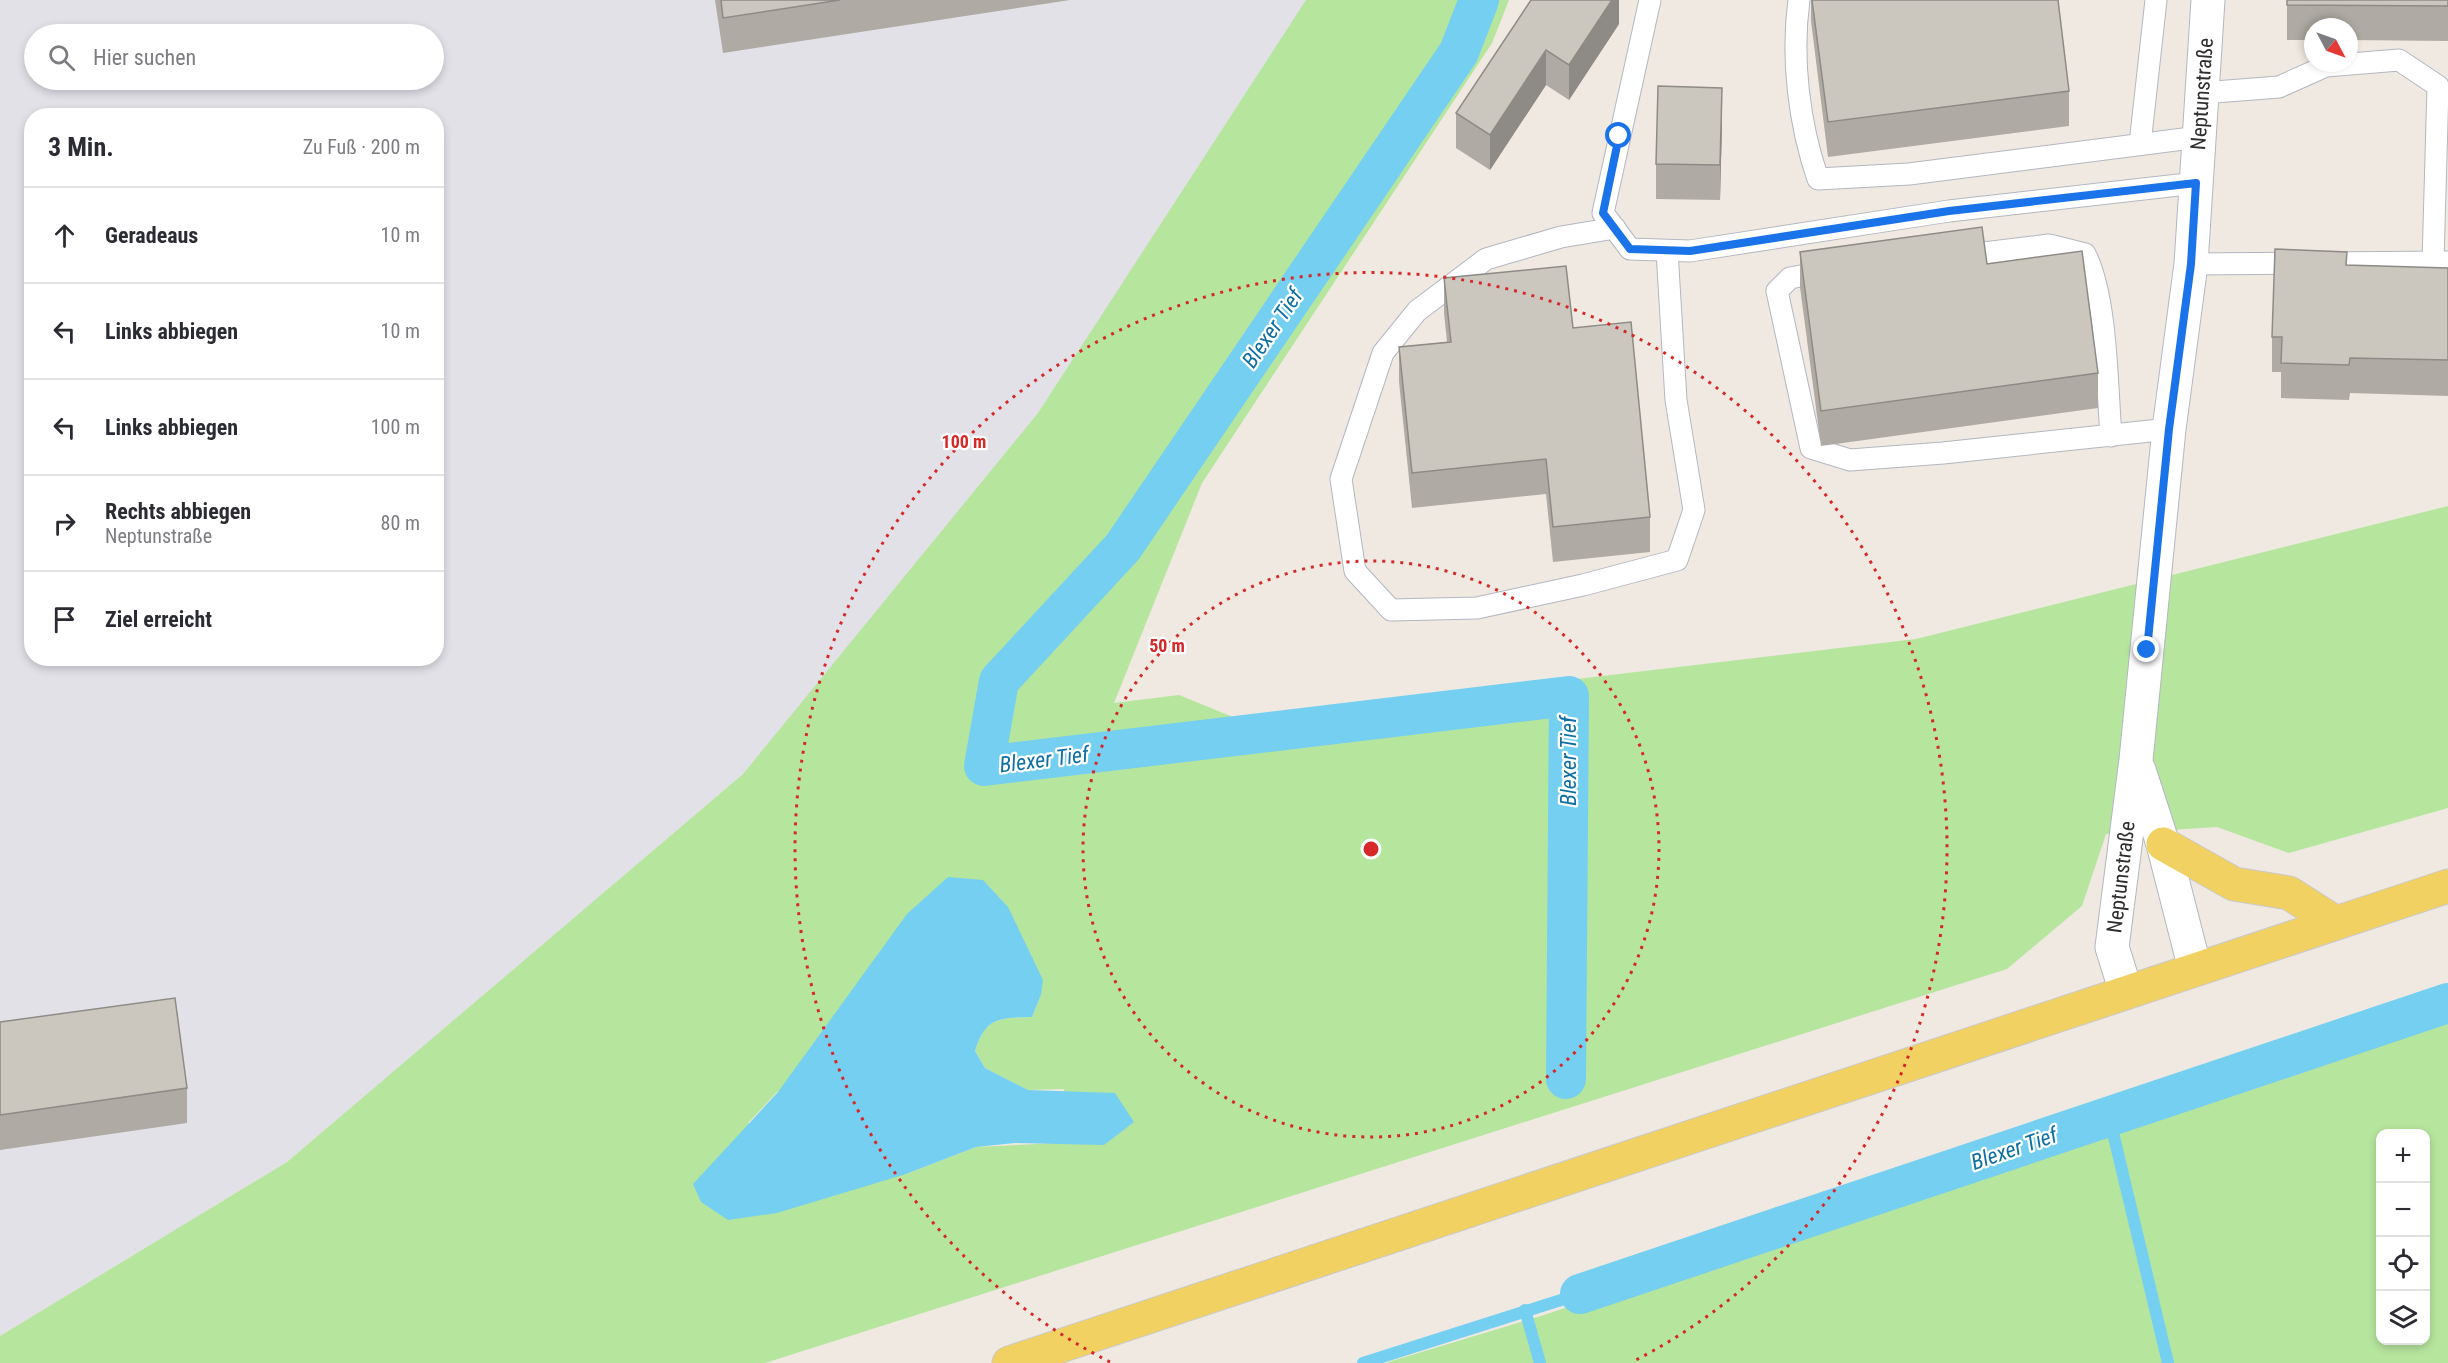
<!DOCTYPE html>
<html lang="de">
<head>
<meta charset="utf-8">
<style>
	:root { --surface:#fff; --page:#f7f7f7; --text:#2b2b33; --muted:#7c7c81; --line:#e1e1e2 }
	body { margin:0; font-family:"Roboto Condensed",sans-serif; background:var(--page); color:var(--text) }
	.controls { position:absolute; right:18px; bottom:18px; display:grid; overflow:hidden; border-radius:12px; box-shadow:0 3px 9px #0003 }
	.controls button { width:54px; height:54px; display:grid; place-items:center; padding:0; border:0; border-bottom:2px solid var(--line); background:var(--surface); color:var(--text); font:30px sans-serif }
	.compass { position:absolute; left:2304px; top:18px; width:54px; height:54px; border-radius:50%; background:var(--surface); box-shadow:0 3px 9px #0003; rotate:131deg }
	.stop { position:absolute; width:18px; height:18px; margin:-14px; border:4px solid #1a73e8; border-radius:50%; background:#fff }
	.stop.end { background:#1a73e8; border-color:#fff; box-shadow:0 2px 6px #0008 }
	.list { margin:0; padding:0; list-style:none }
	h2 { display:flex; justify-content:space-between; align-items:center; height:78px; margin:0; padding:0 24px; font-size:26px }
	h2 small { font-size:20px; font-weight:400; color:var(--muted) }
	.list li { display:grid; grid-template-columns:39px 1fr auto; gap:18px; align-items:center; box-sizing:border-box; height:96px; padding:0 24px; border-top:2px solid var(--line) }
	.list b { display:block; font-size:22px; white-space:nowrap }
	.list p { margin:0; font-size:20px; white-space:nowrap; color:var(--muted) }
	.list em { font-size:20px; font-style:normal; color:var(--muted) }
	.icon { flex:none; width:33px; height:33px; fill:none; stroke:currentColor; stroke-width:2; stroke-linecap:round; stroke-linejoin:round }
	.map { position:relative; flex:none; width:2448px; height:1363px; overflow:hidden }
	.search { position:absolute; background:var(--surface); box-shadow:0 3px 9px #0003; left:24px; top:24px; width:420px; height:66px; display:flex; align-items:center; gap:15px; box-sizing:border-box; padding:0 21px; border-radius:33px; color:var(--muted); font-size:22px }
	.panel { position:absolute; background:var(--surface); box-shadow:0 3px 9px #0003; left:24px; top:108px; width:420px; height:558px; border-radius:24px }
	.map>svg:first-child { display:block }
	.industrial { fill:#e3e1e8; fill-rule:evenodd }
	.green { fill:#b6e59e; fill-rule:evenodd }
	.water { fill:#75cff0 }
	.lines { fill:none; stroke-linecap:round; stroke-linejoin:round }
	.stream { stroke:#75cff0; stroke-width:12 }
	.canal { stroke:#75cff0; stroke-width:40 }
	.service-casing { stroke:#b4b7c1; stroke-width:23 }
	.minor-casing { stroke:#b4b7c1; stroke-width:35 }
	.primary-casing { stroke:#c9c9c9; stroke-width:35 }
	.service { stroke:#fff; stroke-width:21 }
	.minor { stroke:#fff; stroke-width:33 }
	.primary { stroke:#f2d163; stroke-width:33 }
	.wall { fill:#afaba4 }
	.shaded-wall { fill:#8e8b86 }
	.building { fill:#cbc7bf; stroke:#8e8b86; stroke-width:1.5 }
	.route { stroke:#1a73e8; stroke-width:8 }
	.ring { fill:none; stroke:#d62828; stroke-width:3; stroke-dasharray:3 6 }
	.labels { text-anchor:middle; stroke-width:4.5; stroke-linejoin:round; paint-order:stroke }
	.street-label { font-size:21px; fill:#2e2e2e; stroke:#fff }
	.water-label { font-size:22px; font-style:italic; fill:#0d6fa3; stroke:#fff }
	.centre { fill:#d62828; stroke:#fff; stroke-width:3 }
	.ring-label { font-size:18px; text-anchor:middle; font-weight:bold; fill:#d62828; stroke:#fff; stroke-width:4.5; stroke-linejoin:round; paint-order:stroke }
</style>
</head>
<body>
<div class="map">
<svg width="2448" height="1363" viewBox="0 0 2448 1363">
	<rect width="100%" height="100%" fill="#efe9e1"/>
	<path class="industrial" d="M0 0H1353L1253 174 743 774 287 1162 0 1336ZM34 34H434V80H34ZM32 116H436V658H32Z"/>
	<g class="green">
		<path d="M1306 0H1509L1492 43 1202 483 1114 703 1179 695 1238 719 1916 639 2448 506V808L2289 853 2217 827 2106 834 2082 906 2007 969 765 1363H0V1336L287 1162 743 774 1038 413ZM1041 995 1032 1017C998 1018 986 1017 975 1051L985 1068 1028 1090 1064 1089 1058 1143 976 1147 906 1174 748 1123 777 1092Z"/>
		<path d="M2448 1013V1363H1385L1541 1316ZM2380 1134H2426V1340H2380Z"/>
	</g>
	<path class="water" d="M948 877 983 880 1008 907 1043 980 1041 995 1032 1017C998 1018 986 1017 975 1051L985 1068 1028 1090 1115 1093 1134 1122 1104 1145 1015 1143 976 1147 906 1174 777 1213 728 1220 701 1202 693 1184 778 1092 907 914Z"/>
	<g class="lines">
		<g class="stream">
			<path d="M2109 1116 2168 1363"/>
			<path d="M1525 1310 1540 1363"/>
			<path d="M1363 1363 1580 1294"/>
		</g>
		<g class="canal">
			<path d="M1479 0 1459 52 1123 547 999 681 984 766 1569 696 1566 1079"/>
			<path d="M1580 1294 2448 1003"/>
		</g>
		<defs>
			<g id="service">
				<path d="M1650 0 1603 213 1630 249 1690 251 1949 211 2196 183"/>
				<path d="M1799 0C1791 58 1799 124 1818 179L1909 174 2199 137"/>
				<path d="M2202 93 2279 87 2326 66 2399 60 2438 86 2433 262"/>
				<path d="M2140 144 2156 0"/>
				<path d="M1615 228 1561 237 1486 259 1417 311 1383 353 1341 479 1355 571 1391 610 1477 608 1583 585 1677 560 1694 510 1676 400 1667 251"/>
				<path d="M1959 256 2049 245 2085 254C2107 296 2107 386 2111 436"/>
				<path d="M2191 264 2448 262"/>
				<path d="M1827 271 1790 278 1777 291 1811 448 1850 460 1943 453 2169 429"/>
			</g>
			<g id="minor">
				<path d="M2139 770 2163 844 2195 969"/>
				<path d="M2126 992 2112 947 2136 760 2169 429 2191 264 2208 0"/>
			</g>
			<g id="primary">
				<path d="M2163 844 2234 884 2289 893 2336 923"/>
				<path d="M1009 1363 2448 886"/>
			</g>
		</defs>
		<use href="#service" class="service-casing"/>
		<use href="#minor" class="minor-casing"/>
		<use href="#primary" class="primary-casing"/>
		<use href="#service" class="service"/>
		<use href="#minor" class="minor"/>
		<use href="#primary" class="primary"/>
	</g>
	<g class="wall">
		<path d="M715 0H1070L723 53Z"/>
		<path d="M1531 0H1619V24L1569 100 1546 85 1490 170 1456 148V113Z"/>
		<path d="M1811 0H2058L2069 91V126L1828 157 1811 21Z"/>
		<path d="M2287 0H2448V41L2349 40V27H2313V40H2287Z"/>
		<path d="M1722 123 1720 200 1656 199V164Z"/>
		<path d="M1800 252 1987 264 2098 373V408L1821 446 1800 287Z"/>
		<path d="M2347 265 2448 268V396L2350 393 2349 400 2281 398V372H2272V337Z"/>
		<path d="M1444 278 1573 328 1650 517V552L1553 562 1546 494 1412 508 1399 382V347L1447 342 1444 313Z"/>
		<path d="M0 1022 187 1088V1123L0 1150Z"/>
	</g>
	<g class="shaded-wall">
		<path d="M1612 0H1619V24L1569 100V65Z"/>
		<path d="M1546 50V85L1490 170V135Z"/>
		<path d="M1722 88V123L1720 200V165Z"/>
	</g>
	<g class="building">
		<path d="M721 0H840L723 18Z"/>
		<path d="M1531 0H1612L1569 65 1546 50 1490 135 1456 113Z"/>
		<path d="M1812 0H2058L2069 91 1828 122Z"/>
		<path d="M2287 0H2448V6L2287 5Z"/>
		<path d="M1658 86 1722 88 1720 165 1656 164Z"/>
		<path d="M1982 227 1987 264 2082 251 2098 373 1821 411 1800 252Z"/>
		<path d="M2275 249 2347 252 2346 265 2448 268V360L2350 358 2349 365 2281 363 2282 337H2272Z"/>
		<path d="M1566 266 1573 328 1631 322 1650 517 1553 527 1546 459 1412 473 1399 347 1451 342 1444 278Z"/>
		<path d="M175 998 187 1088 0 1115V1022Z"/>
	</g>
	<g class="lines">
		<path class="route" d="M1619 136 1603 213 1630 249 1690 251 1949 211 2196 183 2191 264 2169 429 2147 650"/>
	</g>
	<g class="ring">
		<circle cx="1371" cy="849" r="288"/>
		<path d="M1110 1362A576 576 0 1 1 1632 1362"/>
	</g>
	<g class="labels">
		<g class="street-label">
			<text transform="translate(2202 94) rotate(-86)" y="7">Neptunstraße</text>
			<text transform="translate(2121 877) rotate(-83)" y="7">Neptunstraße</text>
		</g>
		<g class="water-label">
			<text transform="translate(1272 328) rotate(-56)" y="8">Blexer Tief</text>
			<text transform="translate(1044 759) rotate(-7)" y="8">Blexer Tief</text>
			<text transform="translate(1568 761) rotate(-90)" y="8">Blexer Tief</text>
			<text transform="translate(2014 1148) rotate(-19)" y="8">Blexer Tief</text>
		</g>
	</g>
	<circle cx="1371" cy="849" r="9" class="centre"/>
	<g class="ring-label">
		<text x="964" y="448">100 m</text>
		<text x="1167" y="652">50 m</text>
	</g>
</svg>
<div class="controls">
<button>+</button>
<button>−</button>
<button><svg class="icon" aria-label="locate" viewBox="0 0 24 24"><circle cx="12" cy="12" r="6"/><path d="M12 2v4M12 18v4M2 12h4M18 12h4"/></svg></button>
<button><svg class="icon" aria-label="layers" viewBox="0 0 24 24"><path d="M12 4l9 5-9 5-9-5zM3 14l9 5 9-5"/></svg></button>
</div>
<svg class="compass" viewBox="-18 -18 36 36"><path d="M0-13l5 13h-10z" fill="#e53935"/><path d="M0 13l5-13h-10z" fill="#7c7c81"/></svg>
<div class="stop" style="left:1619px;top:136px"></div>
<div class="stop end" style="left:2147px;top:650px"></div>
<div class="search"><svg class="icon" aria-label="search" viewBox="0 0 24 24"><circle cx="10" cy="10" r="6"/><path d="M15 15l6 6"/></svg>Hier suchen</div>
<section class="panel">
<h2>3 Min.<small>Zu Fuß · 200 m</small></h2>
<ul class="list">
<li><svg class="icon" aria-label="ahead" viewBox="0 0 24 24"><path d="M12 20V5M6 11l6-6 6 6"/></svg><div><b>Geradeaus</b></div><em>10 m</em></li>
<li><svg class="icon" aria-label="left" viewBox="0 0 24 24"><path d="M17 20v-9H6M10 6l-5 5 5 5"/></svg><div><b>Links abbiegen</b></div><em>10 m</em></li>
<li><svg class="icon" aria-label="left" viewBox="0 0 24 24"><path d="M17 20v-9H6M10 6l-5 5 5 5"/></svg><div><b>Links abbiegen</b></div><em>100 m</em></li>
<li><svg class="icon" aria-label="right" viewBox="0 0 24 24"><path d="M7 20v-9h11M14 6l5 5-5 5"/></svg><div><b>Rechts abbiegen</b><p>Neptunstraße</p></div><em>80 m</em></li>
<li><svg class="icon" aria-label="arrive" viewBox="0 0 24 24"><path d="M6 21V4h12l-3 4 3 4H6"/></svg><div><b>Ziel erreicht</b></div></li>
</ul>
</section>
</div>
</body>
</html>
